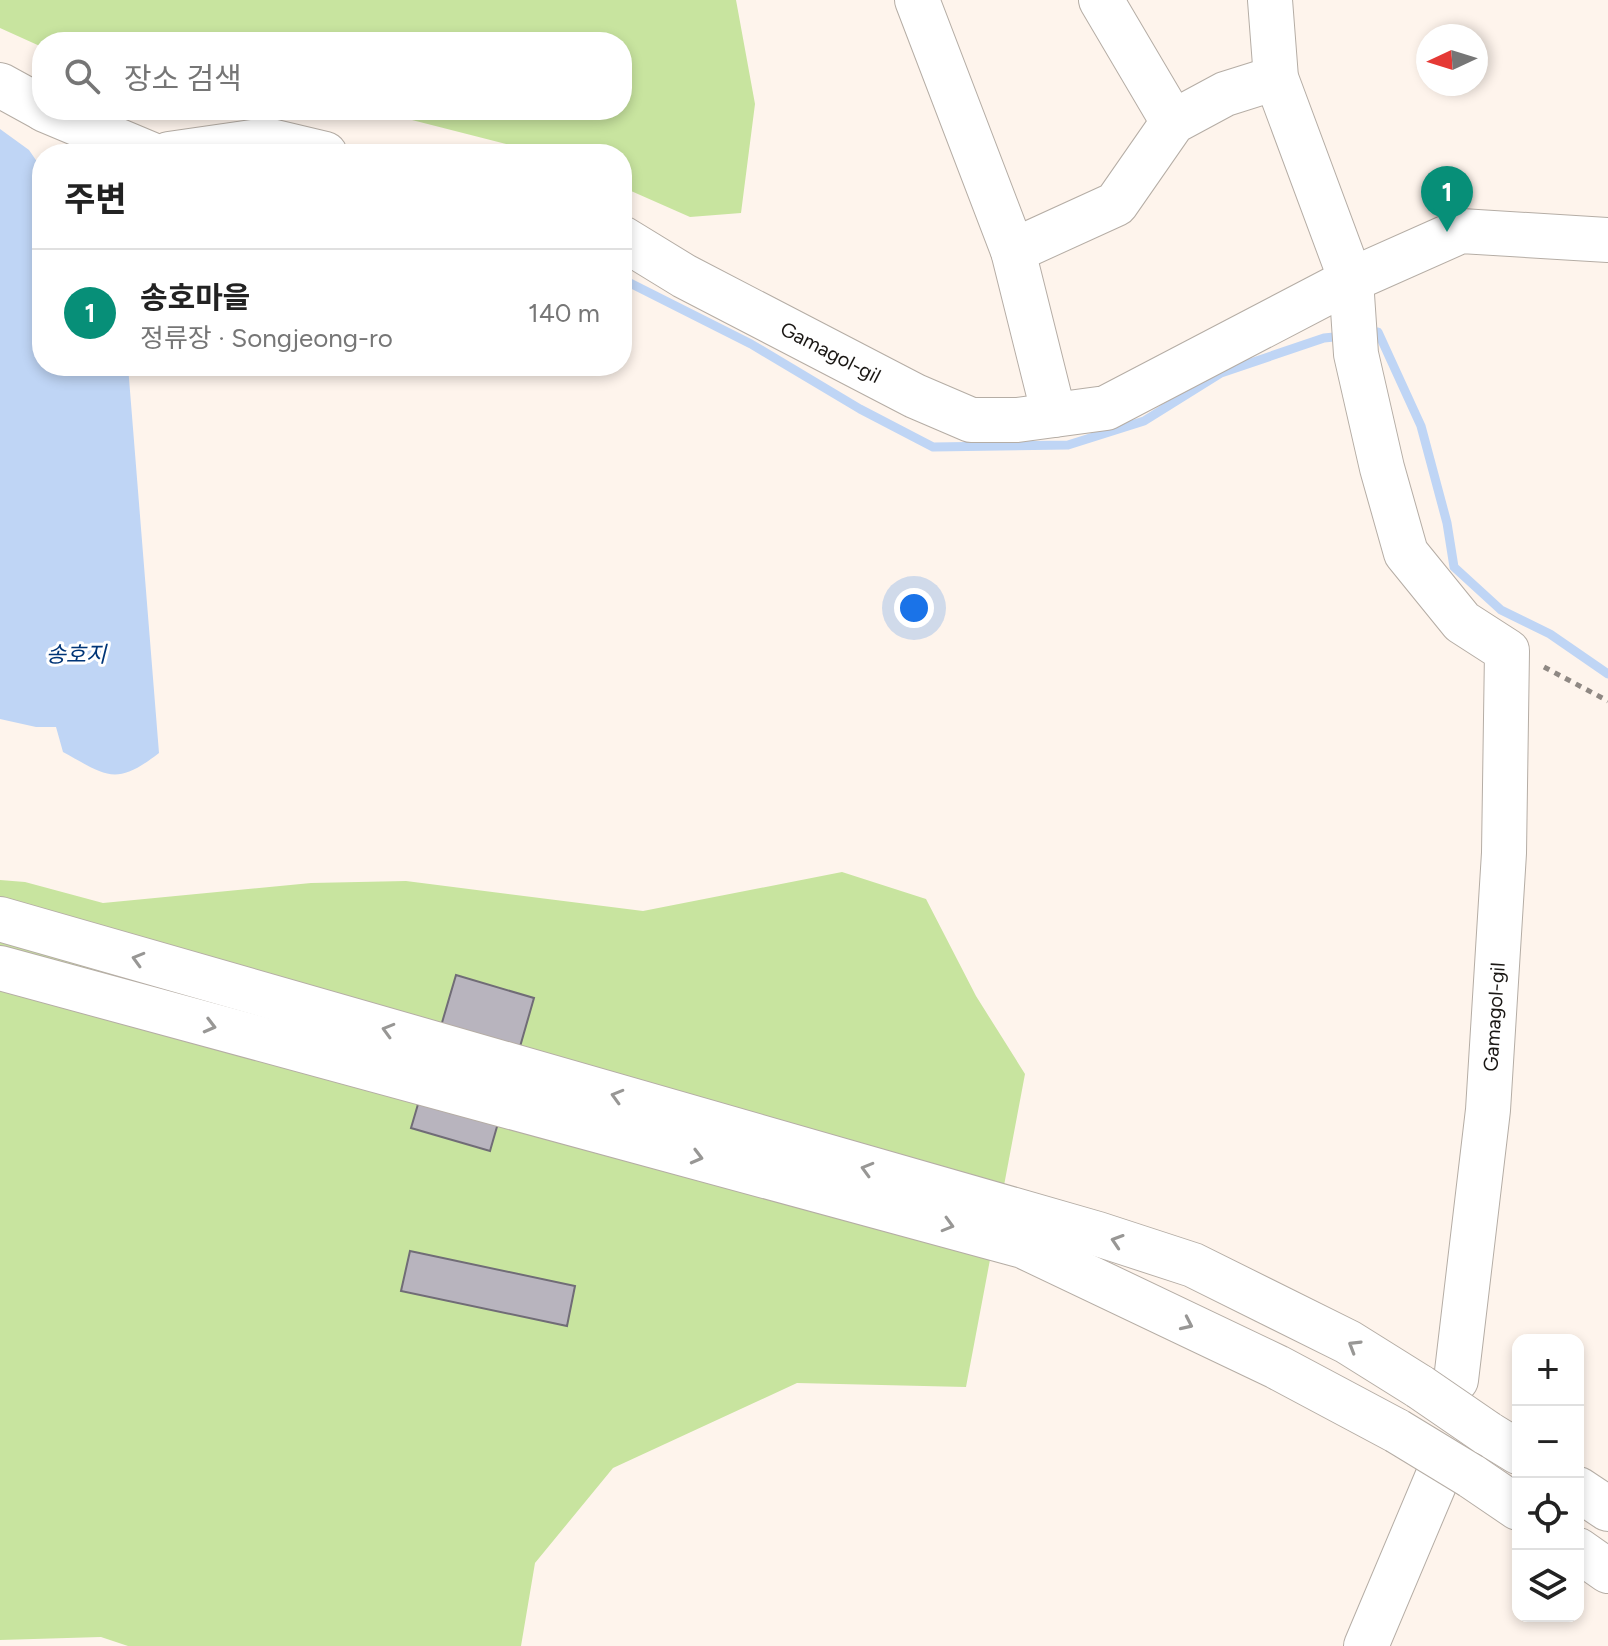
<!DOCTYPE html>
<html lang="ko">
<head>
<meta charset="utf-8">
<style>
	:root { --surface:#fff; --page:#f6f6f6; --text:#222; --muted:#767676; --line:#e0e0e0; --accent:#078f78 }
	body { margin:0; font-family:Figtree,"Noto Sans KR",sans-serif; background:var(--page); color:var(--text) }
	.controls { position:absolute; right:24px; bottom:24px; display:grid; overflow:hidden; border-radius:16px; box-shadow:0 4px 12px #0003 }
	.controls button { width:72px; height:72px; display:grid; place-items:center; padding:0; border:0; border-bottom:2px solid var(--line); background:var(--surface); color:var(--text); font:40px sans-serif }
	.compass { position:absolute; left:1416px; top:24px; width:72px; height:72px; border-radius:50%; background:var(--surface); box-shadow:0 4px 12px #0003; rotate:266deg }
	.you { position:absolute; left:914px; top:608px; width:28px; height:28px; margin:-20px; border:6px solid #fff; border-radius:50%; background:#1a73e8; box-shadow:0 0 0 12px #1a73e833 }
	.badge { display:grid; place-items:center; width:52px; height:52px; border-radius:50%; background:var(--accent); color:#fff; font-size:26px; font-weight:700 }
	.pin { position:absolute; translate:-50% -66px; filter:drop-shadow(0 2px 4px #0008) }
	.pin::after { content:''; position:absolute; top:42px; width:28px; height:24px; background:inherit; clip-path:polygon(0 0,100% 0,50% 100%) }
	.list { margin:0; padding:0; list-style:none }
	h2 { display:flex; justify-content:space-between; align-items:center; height:104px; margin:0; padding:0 32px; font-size:34px }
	h2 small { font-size:26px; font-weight:400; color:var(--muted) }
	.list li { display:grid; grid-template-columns:52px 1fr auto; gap:24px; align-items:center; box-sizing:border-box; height:128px; padding:0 32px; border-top:2px solid var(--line) }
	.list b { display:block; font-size:30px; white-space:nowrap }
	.list p { margin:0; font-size:26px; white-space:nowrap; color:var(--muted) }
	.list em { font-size:26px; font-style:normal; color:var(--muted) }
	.icon { flex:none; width:44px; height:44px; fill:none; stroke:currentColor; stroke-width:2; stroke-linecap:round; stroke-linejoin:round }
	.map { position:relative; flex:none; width:1608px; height:1646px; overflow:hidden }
	.search { position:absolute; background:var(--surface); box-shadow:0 4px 12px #0003; left:32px; top:32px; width:600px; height:88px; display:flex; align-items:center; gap:20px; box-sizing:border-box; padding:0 28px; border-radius:32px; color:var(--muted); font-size:30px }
	.panel { position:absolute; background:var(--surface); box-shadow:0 4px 12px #0003; left:32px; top:144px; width:600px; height:232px; border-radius:32px }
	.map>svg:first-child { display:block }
	.green { fill:#c8e49f }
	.water { fill:#bfd5f5 }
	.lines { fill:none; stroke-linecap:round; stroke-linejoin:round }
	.stream { stroke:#bfd5f5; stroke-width:9 }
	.building { fill:#b8b4be; stroke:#706c76; stroke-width:2 }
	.minor-casing { stroke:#b5ada5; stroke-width:46 }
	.highway-casing { stroke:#b5ada5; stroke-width:46 }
	.path { stroke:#8f8883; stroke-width:5; stroke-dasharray:6 6; stroke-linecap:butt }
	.minor { stroke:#fff; stroke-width:44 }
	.highway { stroke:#fff; stroke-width:44 }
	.highway-bridge-casing { stroke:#b5ada5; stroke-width:46; stroke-linecap:butt }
	.highway-bridge { stroke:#fff; stroke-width:44 }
	.oneway { stroke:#989795 }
	.labels { text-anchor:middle; stroke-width:6; stroke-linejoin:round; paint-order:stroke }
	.street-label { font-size:20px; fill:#1a1714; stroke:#fff }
	.water-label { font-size:22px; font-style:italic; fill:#003577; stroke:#fff }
</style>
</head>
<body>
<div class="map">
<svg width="1608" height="1646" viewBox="0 0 1608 1646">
	<rect width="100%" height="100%" fill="#fef4ec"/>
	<g class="green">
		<path d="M0 0H736L755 104 741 213 690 217 622 187V154H545L412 120 311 110H622V42H42V47L0 28Z"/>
		<path d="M842 872 926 899 976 996 1025 1074 966 1387 797 1383 613 1468 535 1563 521 1646H128L101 1637 0 1640V880L25 882 103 903 311 883 406 881 643 911Z"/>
	</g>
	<path class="water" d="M0 129 29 150 42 169V366H128L159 753C115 787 107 776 63 752L56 727H36L0 719Z"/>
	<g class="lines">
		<g class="stream">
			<path d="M622 279 751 344 860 409 933 447 1068 445 1144 421 1221 373 1324 338 1344 336"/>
			<path d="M1367 333 1378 332 1421 426 1447 523 1454 567 1501 610 1550 634 1608 674"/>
		</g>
	</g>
	<g class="building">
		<path d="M456 975 534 998 490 1151 411 1128Z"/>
		<path d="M410 1251 575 1286 567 1326 401 1291Z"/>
	</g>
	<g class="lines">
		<defs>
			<g id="minor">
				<path d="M917 0 1013 251 1054 415"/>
				<path d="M1101 0 1173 122"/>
				<path d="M1270 0 1276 78 1351 280 1356 354 1382 468 1406 553 1462 622 1507 651 1504 853 1488 1110 1456 1380"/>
				<path d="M0 85 42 108"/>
				<path d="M45 110 150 154"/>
				<path d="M169 154 266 140 325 154"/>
				<path id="s1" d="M622 238 684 276 915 396 971 420H1017L1106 408 1351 280 1461 231 1608 240"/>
				<path d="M1013 251 1116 204 1173 122 1225 94 1276 78"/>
				<path d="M1366 1646 1439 1473"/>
			</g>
			<g id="highway">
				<path d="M0 919 1098 1234 1193 1265 1348 1342 1420 1387"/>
				<path d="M0 968 1023 1246 1277 1367 1397 1431"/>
				<path d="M1487 1433 1518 1452"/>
				<path d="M1471 1476 1518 1508"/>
				<path d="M1578 1489 1608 1509"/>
				<path d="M1578 1550 1608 1571"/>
			</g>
		</defs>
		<use href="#minor" class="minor-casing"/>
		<use href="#highway" class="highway-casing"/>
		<path class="path" d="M1544 667 1608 701"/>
		<use href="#minor" class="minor"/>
		<use href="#highway" class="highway"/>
		<defs>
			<g id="highway-bridge">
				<path d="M1420 1387 1487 1433"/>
				<path d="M1397 1431 1471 1476"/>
			</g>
		</defs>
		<use href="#highway-bridge" class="highway-bridge-casing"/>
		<use href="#highway-bridge" class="highway-bridge"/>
	</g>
	<defs><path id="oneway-chevron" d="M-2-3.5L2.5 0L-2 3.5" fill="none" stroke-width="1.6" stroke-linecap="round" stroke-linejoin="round" transform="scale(2)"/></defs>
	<g class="oneway">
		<use href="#oneway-chevron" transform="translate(138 959) rotate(-164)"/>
		<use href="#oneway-chevron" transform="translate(210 1026) rotate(15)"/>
		<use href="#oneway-chevron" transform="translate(388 1030) rotate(-164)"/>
		<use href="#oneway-chevron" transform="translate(617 1096) rotate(-164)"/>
		<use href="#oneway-chevron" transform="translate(697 1157) rotate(15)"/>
		<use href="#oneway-chevron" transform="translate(867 1169) rotate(-164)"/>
		<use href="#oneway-chevron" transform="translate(948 1225) rotate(16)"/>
		<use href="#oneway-chevron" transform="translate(1117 1241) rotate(-162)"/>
		<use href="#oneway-chevron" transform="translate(1187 1324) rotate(25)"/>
		<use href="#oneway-chevron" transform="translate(1354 1346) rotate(-149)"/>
	</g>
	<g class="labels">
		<g class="street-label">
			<text dy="7" stroke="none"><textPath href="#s1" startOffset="238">Gamagol-gil</textPath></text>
			<text transform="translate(1494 1017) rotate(-86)" y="7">Gamagol-gil</text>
		</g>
		<g class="water-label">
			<text x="76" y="662">송호지</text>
		</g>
	</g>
</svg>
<div class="controls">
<button>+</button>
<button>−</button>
<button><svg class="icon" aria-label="locate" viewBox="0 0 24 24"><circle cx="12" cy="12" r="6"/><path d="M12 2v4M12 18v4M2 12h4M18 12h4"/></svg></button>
<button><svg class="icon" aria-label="layers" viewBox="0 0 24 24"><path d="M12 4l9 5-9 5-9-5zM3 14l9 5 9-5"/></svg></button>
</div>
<svg class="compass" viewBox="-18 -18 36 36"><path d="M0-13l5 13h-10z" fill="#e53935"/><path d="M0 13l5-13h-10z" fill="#767676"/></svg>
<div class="you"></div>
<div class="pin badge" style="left:1447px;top:232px">1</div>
<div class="search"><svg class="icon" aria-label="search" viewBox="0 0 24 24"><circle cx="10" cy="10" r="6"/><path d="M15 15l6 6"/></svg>장소 검색</div>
<section class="panel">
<h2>주변<small></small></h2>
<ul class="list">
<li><span class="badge">1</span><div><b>송호마을</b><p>정류장 · Songjeong-ro</p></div><em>140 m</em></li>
</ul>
</section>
</div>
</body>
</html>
